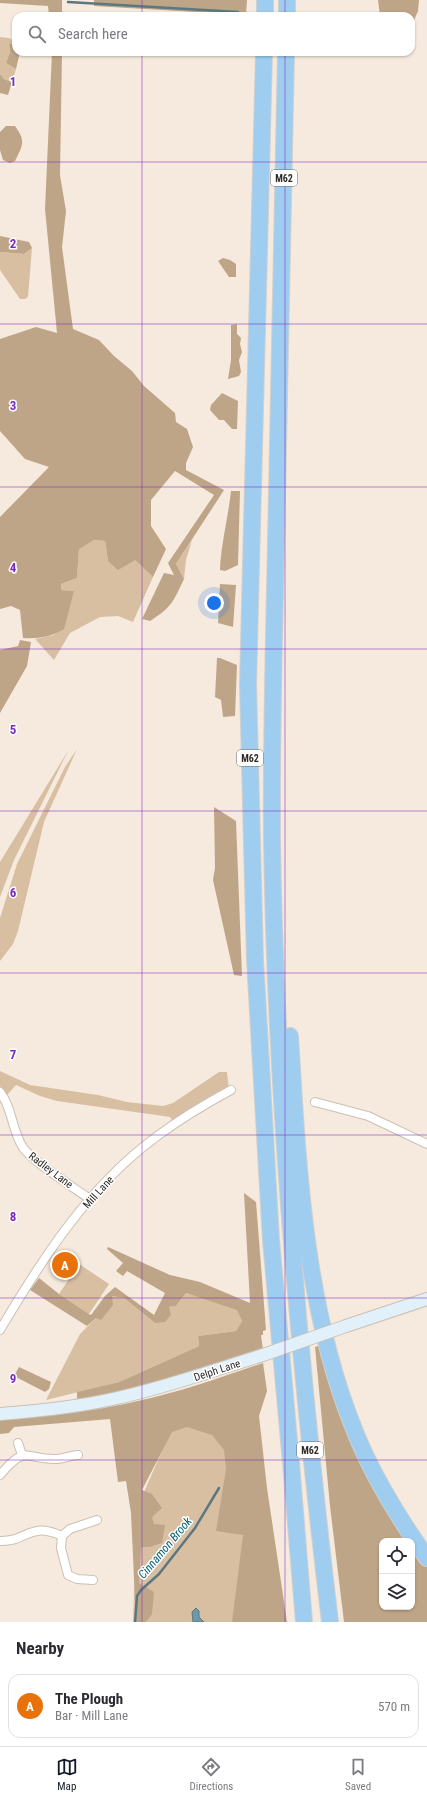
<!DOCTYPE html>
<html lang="en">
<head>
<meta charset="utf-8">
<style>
	:root { --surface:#fff; --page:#f7f7f7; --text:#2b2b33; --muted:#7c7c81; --line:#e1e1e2; --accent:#111827 }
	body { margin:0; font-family:"Roboto Condensed",sans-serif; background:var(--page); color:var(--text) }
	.controls { position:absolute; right:12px; bottom:12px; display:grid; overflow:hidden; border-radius:8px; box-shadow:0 1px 3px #0004 }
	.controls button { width:36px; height:36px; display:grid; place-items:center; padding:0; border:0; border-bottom:1px solid var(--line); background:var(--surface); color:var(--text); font:20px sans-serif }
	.you { position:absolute; left:214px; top:603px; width:14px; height:14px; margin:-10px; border:3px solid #fff; border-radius:50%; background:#1a73e8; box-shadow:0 0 0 6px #1a73e833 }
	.badge { display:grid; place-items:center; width:26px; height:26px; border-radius:50%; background:var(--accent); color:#fff; font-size:13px; font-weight:700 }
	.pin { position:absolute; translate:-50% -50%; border:2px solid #fff; box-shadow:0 1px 4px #0006 }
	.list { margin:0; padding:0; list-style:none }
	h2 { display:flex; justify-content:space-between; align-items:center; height:52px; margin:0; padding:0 16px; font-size:17px }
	h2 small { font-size:13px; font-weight:400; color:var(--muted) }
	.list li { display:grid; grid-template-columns:26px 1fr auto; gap:12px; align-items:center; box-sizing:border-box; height:64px; margin:0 8px 8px; padding:0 8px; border:1px solid var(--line); border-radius:12px }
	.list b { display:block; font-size:15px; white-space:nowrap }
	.list p { margin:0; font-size:13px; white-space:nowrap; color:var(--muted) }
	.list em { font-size:13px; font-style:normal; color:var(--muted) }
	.icon { flex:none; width:22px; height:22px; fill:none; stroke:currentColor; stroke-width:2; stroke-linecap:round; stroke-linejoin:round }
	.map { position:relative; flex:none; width:427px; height:1622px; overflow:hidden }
	.search { position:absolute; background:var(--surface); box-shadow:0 1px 3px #0004; left:12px; right:12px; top:12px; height:44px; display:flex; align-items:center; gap:10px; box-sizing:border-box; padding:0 14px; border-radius:12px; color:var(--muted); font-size:15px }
	.sheet { height:124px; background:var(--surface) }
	nav { display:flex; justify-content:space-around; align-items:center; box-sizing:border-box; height:56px; border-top:1px solid var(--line); background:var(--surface); font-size:11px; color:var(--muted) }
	nav a { display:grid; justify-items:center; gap:2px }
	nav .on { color:var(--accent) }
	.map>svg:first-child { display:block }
	.green { fill:#d9bfa2 }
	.forest { fill:#bfa587 }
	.water { fill:#6e9aa7; stroke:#5b7880 }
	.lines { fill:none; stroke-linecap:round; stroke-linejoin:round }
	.stream { stroke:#5b7880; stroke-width:2.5 }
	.street-casing { stroke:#cac0b3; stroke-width:10 }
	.secondary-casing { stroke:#cac0b3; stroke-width:14 }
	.highway-casing { stroke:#d1d0cf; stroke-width:18 }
	.street { stroke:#fff; stroke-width:8 }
	.secondary { stroke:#e2f0fa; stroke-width:12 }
	.highway { stroke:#9ecdf0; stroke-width:16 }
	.secondary-bridge-casing { stroke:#cac0b3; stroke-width:14; stroke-linecap:butt }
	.secondary-bridge { stroke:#e2f0fa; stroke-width:12 }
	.grid { fill:none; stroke:#7b2cbf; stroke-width:1; stroke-opacity:0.55 }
	.labels { text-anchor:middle; stroke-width:3; stroke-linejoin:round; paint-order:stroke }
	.shield { fill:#fff; stroke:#6d6a66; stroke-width:1 }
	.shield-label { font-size:10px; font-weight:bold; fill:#2e2a25 }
	.street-label { font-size:11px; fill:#2e2a25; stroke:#fff }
	.water-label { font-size:12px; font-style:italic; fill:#076276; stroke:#fff }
	.grid-label { font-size:13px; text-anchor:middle; font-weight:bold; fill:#7b2cbf; stroke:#fff; stroke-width:3; stroke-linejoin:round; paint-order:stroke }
</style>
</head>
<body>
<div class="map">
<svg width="427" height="1622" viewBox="0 0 427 1622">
	<rect width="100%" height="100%" fill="#f5eadd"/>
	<g class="green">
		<path d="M0 37 9 38 16 42 9 44 10 52 6 63 16 69 12 82 4 79 0 74Z"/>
		<path d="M32 248 28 297 25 299H20L0 270V252L24 254Z"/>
		<path d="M94 540 105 541 108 561 135 560 153 577 133 622 118 616 100 617 70 633 54 660 35 639 54 635 74 591 61 590V584L77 578 79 548Z"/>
		<path d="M192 540 186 560 184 579 176 564Z"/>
		<path d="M77 749 44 822 18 931 13 944 0 961V918L17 864 65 767Z"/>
		<path d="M68 751 14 860 0 897V862Z"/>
		<path d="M0 1071 30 1085 98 1095 127 1102 163 1106 173 1103 219 1072H227L229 1089 174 1123 170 1117 57 1101 40 1096 16 1085 7 1095 0 1086Z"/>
		<path d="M79 1264 109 1284 89 1314 59 1294Z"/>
		<path d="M186 1293 237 1309 242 1321 236 1331 198 1336 199 1346 119 1382 46 1400 80 1334 96 1318 112 1296 124 1298 155 1323 169 1307 176 1306Z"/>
		<path d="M176 1419 248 1443 249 1622H133L137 1508Z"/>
	</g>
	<g class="forest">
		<path d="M0 0H62V16H49L48 6 0 3Z"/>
		<path d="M94 0H247L246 15 94 6Z"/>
		<path d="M378 0H419L418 11 411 27V16H380Z"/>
		<path d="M16 42V52H20L16 69 6 63 10 52 9 44Z"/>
		<path d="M52 52H62L60 175 66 211 62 247 73 329 99 340 114 356 132 371 144 386 175 413 176 422 187 429 193 447 186 463V470L224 490 176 564 184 579C173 602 172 607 150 621L142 619 164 573 174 575 168 563 214 495 175 471 151 500V526L166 549 153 577 135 560 118 570 108 561 105 541 94 540 79 549 77 578 61 584V590L74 591 64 629C51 637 38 639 23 638L20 610 11 606 0 609V517L49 467 25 459 0 431V339L36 327 57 333 45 209Z"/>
		<path d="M0 74 4 79 12 82 8 95 0 93Z"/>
		<path d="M6 126H15C26 141 23 145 15 161L10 163 3 160 0 150V132Z"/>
		<path d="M0 236 29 242 32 248 24 254 0 252Z"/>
		<path d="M223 258 230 260 236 264V277H229L218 261Z"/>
		<path d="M237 324V334L241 338 240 344 242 352 239 360 241 372 239 376 228 379 231 360V325Z"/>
		<path d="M222 393 238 401 237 429H232L224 420H219L210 410 211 405Z"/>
		<path d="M231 491H240L238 565 225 571 220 570C221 544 228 518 231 491Z"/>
		<path d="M220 584 236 585 233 627 218 623Z"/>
		<path d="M20 640 31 642 27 666 0 713V650L18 646Z"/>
		<path d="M217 658H220L237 665 235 716 223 717 221 700 215 697Z"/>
		<path d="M214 807 236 821 242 976 234 975 213 880 215 868Z"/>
		<path d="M244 1193 256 1202 266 1330 263 1331V1335H261L263 1350 151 1388 77 1402V1392L119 1382 199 1346 198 1336 236 1331 242 1321 237 1310 186 1293 176 1306 169 1307 171 1315 165 1322 155 1323 124 1298 112 1296 113 1305 101 1320 96 1318 87 1326 30 1290 39 1278 59 1294 89 1314 91 1315 105 1296 115 1287 154 1315 165 1293 127 1271 123 1276 116 1271 123 1263 107 1249 108 1247 170 1275 200 1282 250 1303Z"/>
		<path d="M324 1344 411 1541H382V1607H412V1542L427 1563V1622H344L330 1506 315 1347Z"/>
		<path d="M263 1363 267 1391 259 1416 267 1488 287 1622H232L243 1535 216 1531 226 1469 224 1450 212 1435 187 1427 172 1432 142 1490 152 1494 162 1508 152 1517 154 1524 165 1525 162 1543 150 1547H141L139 1583 154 1592 152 1614 146 1622H136L131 1513 126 1481 118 1482 110 1419 14 1427 9 1433 0 1434V1420C47 1416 92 1412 138 1401 181 1392 221 1377 263 1363Z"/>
		<path d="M19 1367 51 1382 49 1389 45 1392 14 1376Z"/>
	</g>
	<path class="water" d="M196 1608 199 1611V1617L204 1622H193L192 1612Z"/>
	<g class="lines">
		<g class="stream">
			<path d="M68 2 238 12"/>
			<path d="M307 15 340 16"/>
			<path d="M135 1622 137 1596 141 1590 159 1574 195 1528 219 1488"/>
		</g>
		<defs>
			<g id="street">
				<path d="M0 1092C12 1107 12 1130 22 1146 30 1160 74 1188 90 1199"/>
				<path d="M315 1102 368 1116 427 1144"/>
				<path d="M0 1330C42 1259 89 1186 156 1137 180 1119 205 1104 231 1090"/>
				<path d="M18 1443 22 1455"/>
				<path d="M0 1475C27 1443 25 1460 56 1459 64 1459 71 1455 78 1455"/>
				<path d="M62 1536 61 1548 68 1575 77 1579 93 1580"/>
				<path d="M0 1541C28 1542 28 1521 62 1536L70 1529 97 1520"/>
			</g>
			<g id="secondary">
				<path d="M346 1326 427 1299"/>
				<path d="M0 1414C39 1411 79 1407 117 1398 167 1387 214 1370 263 1355"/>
			</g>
			<g id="highway">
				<path d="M265 16V0"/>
				<path d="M287 16V0"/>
				<path d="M264 52 248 684 255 960 271 1240 291 1463 304 1622"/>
				<path d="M286 52C283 215 279 379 276 542 274 642 271 742 272 842 276 1103 299 1363 330 1622"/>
				<path d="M290 1036C298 1167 304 1305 354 1429 372 1475 398 1517 427 1558"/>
			</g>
		</defs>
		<use href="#street" class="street-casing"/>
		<use href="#secondary" class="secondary-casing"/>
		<use href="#highway" class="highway-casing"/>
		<use href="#street" class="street"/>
		<use href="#secondary" class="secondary"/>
		<use href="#highway" class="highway"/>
		<defs>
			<path id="secondary-bridge" d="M263 1355 346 1326"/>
		</defs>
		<use href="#secondary-bridge" class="secondary-bridge-casing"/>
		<use href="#secondary-bridge" class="secondary-bridge"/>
	</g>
	<path class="grid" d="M142 0V16M285 0V16M142 52V1622M285 52V1622M0 162H427M0 324H427M0 487H427M0 649H427M0 811H427M0 973H427M0 1135H427M0 1298H427M0 1460H427"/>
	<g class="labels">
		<g class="shield">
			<rect x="271" y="170" width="26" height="16" rx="3"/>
			<rect x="237" y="750" width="26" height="16" rx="3"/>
			<rect x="297" y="1442" width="26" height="16" rx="3"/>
		</g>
		<g class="shield-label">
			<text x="284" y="182">M62</text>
			<text x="250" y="762">M62</text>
			<text x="310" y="1454">M62</text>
		</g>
		<g class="street-label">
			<text transform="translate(51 1170) rotate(37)" y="4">Radley Lane</text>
			<text transform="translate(98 1192) rotate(-48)" y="4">Mill Lane</text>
			<text transform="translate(217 1370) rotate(-18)" y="4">Delph Lane</text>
		</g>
		<g class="water-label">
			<text transform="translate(165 1548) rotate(-50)" y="4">Cinnamon Brook</text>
		</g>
	</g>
	<g class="grid-label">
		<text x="13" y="86">1</text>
		<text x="13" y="248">2</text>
		<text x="13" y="410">3</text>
		<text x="13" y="572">4</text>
		<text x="13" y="734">5</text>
		<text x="13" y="897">6</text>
		<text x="13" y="1059">7</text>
		<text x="13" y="1221">8</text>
		<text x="13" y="1383">9</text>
	</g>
</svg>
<div class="controls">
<button><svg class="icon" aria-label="locate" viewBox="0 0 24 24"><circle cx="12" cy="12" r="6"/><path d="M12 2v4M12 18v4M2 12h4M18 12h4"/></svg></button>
<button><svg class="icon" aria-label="layers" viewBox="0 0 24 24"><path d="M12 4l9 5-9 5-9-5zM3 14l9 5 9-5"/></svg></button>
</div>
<div class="you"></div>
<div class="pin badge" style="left:65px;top:1265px;background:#e8710a">A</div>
<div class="search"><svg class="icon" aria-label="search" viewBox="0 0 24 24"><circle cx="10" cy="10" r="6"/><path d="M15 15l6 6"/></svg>Search here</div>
</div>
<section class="sheet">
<h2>Nearby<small></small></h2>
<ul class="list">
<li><span class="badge" style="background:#e8710a">A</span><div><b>The Plough</b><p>Bar · Mill Lane</p></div><em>570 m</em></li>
</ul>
</section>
<nav>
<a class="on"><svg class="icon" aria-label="map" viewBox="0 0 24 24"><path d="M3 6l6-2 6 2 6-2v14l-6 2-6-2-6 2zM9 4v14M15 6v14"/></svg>Map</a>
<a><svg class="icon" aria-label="directions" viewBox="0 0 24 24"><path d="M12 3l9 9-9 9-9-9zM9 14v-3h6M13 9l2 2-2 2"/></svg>Directions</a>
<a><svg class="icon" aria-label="saved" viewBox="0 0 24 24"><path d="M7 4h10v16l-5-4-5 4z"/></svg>Saved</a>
</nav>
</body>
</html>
